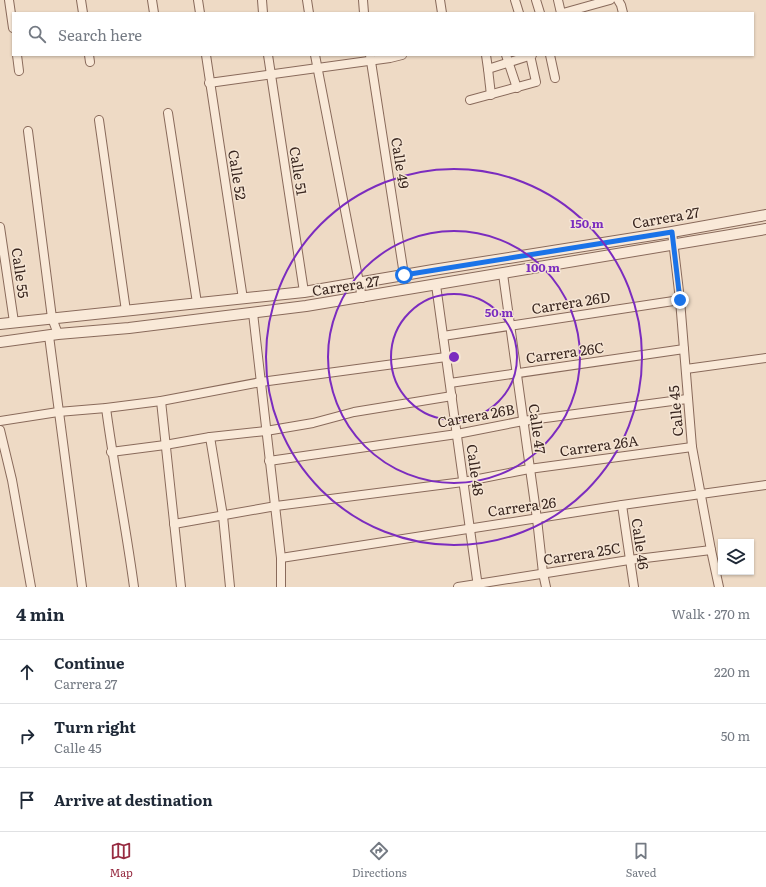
<!DOCTYPE html>
<html lang="en">
<head>
<meta charset="utf-8">
<style>
	:root { --surface:#fff; --page:#f6f6f7; --text:#1f2937; --muted:#747a83; --line:#e0e1e3; --accent:#972b41 }
	body { margin:0; font-family:Literata,serif; background:var(--page); color:var(--text) }
	.controls { position:absolute; right:12px; bottom:12px; display:grid; overflow:hidden; border-radius:0px; box-shadow:0 1px 3px #0004 }
	.controls button { width:36px; height:36px; display:grid; place-items:center; padding:0; border:0; border-bottom:1px solid var(--line); background:var(--surface); color:var(--text); font:20px sans-serif }
	.stop { position:absolute; width:12px; height:12px; margin:-9px; border:3px solid #1a73e8; border-radius:50%; background:#fff }
	.stop.end { background:#1a73e8; border-color:#fff; box-shadow:0 1px 4px #0008 }
	.list { margin:0; padding:0; list-style:none }
	h2 { display:flex; justify-content:space-between; align-items:center; height:52px; margin:0; padding:0 16px; font-size:17px }
	h2 small { font-size:13px; font-weight:400; color:var(--muted) }
	.list li { display:grid; grid-template-columns:26px 1fr auto; gap:12px; align-items:center; box-sizing:border-box; height:64px; padding:0 16px; border-top:1px solid var(--line) }
	.list b { display:block; font-size:15px; white-space:nowrap }
	.list p { margin:0; font-size:13px; white-space:nowrap; color:var(--muted) }
	.list em { font-size:13px; font-style:normal; color:var(--muted) }
	.icon { flex:none; width:22px; height:22px; fill:none; stroke:currentColor; stroke-width:2; stroke-linecap:round; stroke-linejoin:round }
	.map { position:relative; flex:none; width:766px; height:587px; overflow:hidden }
	.search { position:absolute; background:var(--surface); box-shadow:0 1px 3px #0004; left:12px; right:12px; top:12px; height:44px; display:flex; align-items:center; gap:10px; box-sizing:border-box; padding:0 14px; border-radius:0px; color:var(--muted); font-size:15px }
	.sheet { height:244px; background:var(--surface) }
	nav { display:flex; justify-content:space-around; align-items:center; box-sizing:border-box; height:56px; border-top:1px solid var(--line); background:var(--surface); font-size:11px; color:var(--muted) }
	nav a { display:grid; justify-items:center; gap:2px }
	nav .on { color:var(--accent) }
	.map>svg:first-child { display:block }
	.lines { fill:none; stroke-linecap:round; stroke-linejoin:round }
	.minor-casing { stroke:#896a5b; stroke-width:10 }
	.tertiary-casing { stroke:#896a5b; stroke-width:12 }
	.minor { stroke:#f9e9d8; stroke-width:8 }
	.tertiary { stroke:#f9e9d8; stroke-width:10 }
	.route { stroke:#1a73e8; stroke-width:5 }
	.ring { fill:none; stroke:#7b2cbf; stroke-width:2 }
	.labels { text-anchor:middle; stroke-width:3; stroke-linejoin:round; paint-order:stroke }
	.street-label { font-size:14px; fill:#39261f; stroke:#f5e5d4 }
	.centre { fill:#7b2cbf; stroke:#f5e5d4; stroke-width:2 }
	.ring-label { font-size:12px; text-anchor:middle; font-weight:bold; fill:#7b2cbf; stroke:#f5e5d4; stroke-width:3; stroke-linejoin:round; paint-order:stroke }
</style>
</head>
<body>
<div class="map">
<svg width="766" height="587" viewBox="0 0 766 587">
	<rect width="100%" height="100%" fill="#eedac5"/>
	<g class="lines">
		<defs>
			<g id="minor">
				<path d="M9 0 13 28"/>
				<path d="M81 0 83 13"/>
				<path d="M152 0 154 13"/>
				<path d="M198 0 200 13"/>
				<path d="M262 0 263 13"/>
				<path d="M307 0 309 13"/>
				<path d="M363 0 364 13"/>
				<path d="M440 0 442 13"/>
				<path d="M515 0 519 13"/>
				<path d="M536 0 540 13"/>
				<path d="M558 0 561 13"/>
				<path d="M618 0 621 5 623 13"/>
				<path d="M563 13 610 0"/>
				<path d="M17 55 19 71"/>
				<path d="M89 55 90 62"/>
				<path d="M206 55 243 299"/>
				<path d="M268 55 304 292"/>
				<path d="M315 55 362 298"/>
				<path d="M370 55 404 275"/>
				<path d="M486 55 488 69 532 55"/>
				<path d="M506 55 517 88"/>
				<path d="M550 55 555 78"/>
				<path d="M488 69 491 95"/>
				<path d="M209 83 390 58 402 55"/>
				<path d="M470 100 536 82 530 55"/>
				<path d="M168 113 197 303"/>
				<path d="M99 120 126 311"/>
				<path d="M28 131 52 318 58 334"/>
				<path d="M0 227 14 322"/>
				<path d="M672 232 680 300 692 447 711 550 719 587"/>
				<path d="M503 274 537 519 543 573 546 587"/>
				<path d="M436 285 478 587"/>
				<path d="M253 313 281 558V587"/>
				<path d="M49 336 82 587"/>
				<path d="M443 336 680 300"/>
				<path d="M686 369 766 358"/>
				<path d="M450 383 684 349"/>
				<path d="M161 401 181 587"/>
				<path d="M106 408C114 468 126 527 134 587"/>
				<path d="M0 421 58 412 106 408 161 401 261 382 446 357"/>
				<path d="M0 430 12 480 31 587"/>
				<path d="M210 437 223 516 230 587"/>
				<path d="M111 452 165 445 210 437 266 431 313 423 354 412 452 396"/>
				<path d="M269 461 457 434 523 421 687 399"/>
				<path d="M622 505 634 587"/>
				<path d="M174 524 276 506 463 482 529 469 692 447"/>
				<path d="M281 558 622 505 766 485"/>
				<path d="M458 587 629 560 711 550"/>
			</g>
			<g id="tertiary">
				<path d="M0 324 304 292 433 270 672 232 766 215"/>
				<path d="M0 342 58 334 129 328 306 306 766 229"/>
			</g>
		</defs>
		<use href="#minor" class="minor-casing"/>
		<use href="#tertiary" class="tertiary-casing"/>
		<use href="#minor" class="minor"/>
		<use href="#tertiary" class="tertiary"/>
	</g>
	<g class="lines">
		<path class="route" d="M404 275 672 232 680 300"/>
	</g>
	<g class="ring">
		<circle cx="454" cy="357" r="63"/>
		<circle cx="454" cy="357" r="126"/>
		<circle cx="454" cy="357" r="188"/>
	</g>
	<g class="labels">
		<g class="street-label">
			<text transform="translate(400 163) rotate(81)" y="5">Calle 49</text>
			<text transform="translate(298 171) rotate(81)" y="5">Calle 51</text>
			<text transform="translate(237 175) rotate(81)" y="5">Calle 52</text>
			<text transform="translate(666 218) rotate(-10)" y="5">Carrera 27</text>
			<text transform="translate(20 273) rotate(82)" y="5">Calle 55</text>
			<text transform="translate(346 286) rotate(-9)" y="5">Carrera 27</text>
			<text transform="translate(571 303) rotate(-9)" y="5">Carrera 26D</text>
			<text transform="translate(565 353) rotate(-8)" y="5">Carrera 26C</text>
			<text transform="translate(676 411) rotate(-95)" y="5">Calle 45</text>
			<text transform="translate(476 416) rotate(-10)" y="5">Carrera 26B</text>
			<text transform="translate(537 429) rotate(82)" y="5">Calle 47</text>
			<text transform="translate(599 446) rotate(-8)" y="5">Carrera 26A</text>
			<text transform="translate(475 470) rotate(82)" y="5">Calle 48</text>
			<text transform="translate(522 507) rotate(-8)" y="5">Carrera 26</text>
			<text transform="translate(640 544) rotate(82)" y="5">Calle 46</text>
			<text transform="translate(582 554) rotate(-9)" y="5">Carrera 25C</text>
		</g>
	</g>
	<circle cx="454" cy="357" r="6" class="centre"/>
	<g class="ring-label">
		<text x="587" y="228">150 m</text>
		<text x="543" y="272">100 m</text>
		<text x="499" y="317">50 m</text>
	</g>
</svg>
<div class="controls">
<button><svg class="icon" aria-label="layers" viewBox="0 0 24 24"><path d="M12 4l9 5-9 5-9-5zM3 14l9 5 9-5"/></svg></button>
</div>
<div class="stop" style="left:404px;top:275px"></div>
<div class="stop end" style="left:680px;top:300px"></div>
<div class="search"><svg class="icon" aria-label="search" viewBox="0 0 24 24"><circle cx="10" cy="10" r="6"/><path d="M15 15l6 6"/></svg>Search here</div>
</div>
<section class="sheet">
<h2>4 min<small>Walk · 270 m</small></h2>
<ul class="list">
<li><svg class="icon" aria-label="ahead" viewBox="0 0 24 24"><path d="M12 20V5M6 11l6-6 6 6"/></svg><div><b>Continue</b><p>Carrera 27</p></div><em>220 m</em></li>
<li><svg class="icon" aria-label="right" viewBox="0 0 24 24"><path d="M7 20v-9h11M14 6l5 5-5 5"/></svg><div><b>Turn right</b><p>Calle 45</p></div><em>50 m</em></li>
<li><svg class="icon" aria-label="arrive" viewBox="0 0 24 24"><path d="M6 21V4h12l-3 4 3 4H6"/></svg><div><b>Arrive at destination</b></div></li>
</ul>
</section>
<nav>
<a class="on"><svg class="icon" aria-label="map" viewBox="0 0 24 24"><path d="M3 6l6-2 6 2 6-2v14l-6 2-6-2-6 2zM9 4v14M15 6v14"/></svg>Map</a>
<a><svg class="icon" aria-label="directions" viewBox="0 0 24 24"><path d="M12 3l9 9-9 9-9-9zM9 14v-3h6M13 9l2 2-2 2"/></svg>Directions</a>
<a><svg class="icon" aria-label="saved" viewBox="0 0 24 24"><path d="M7 4h10v16l-5-4-5 4z"/></svg>Saved</a>
</nav>
</body>
</html>
